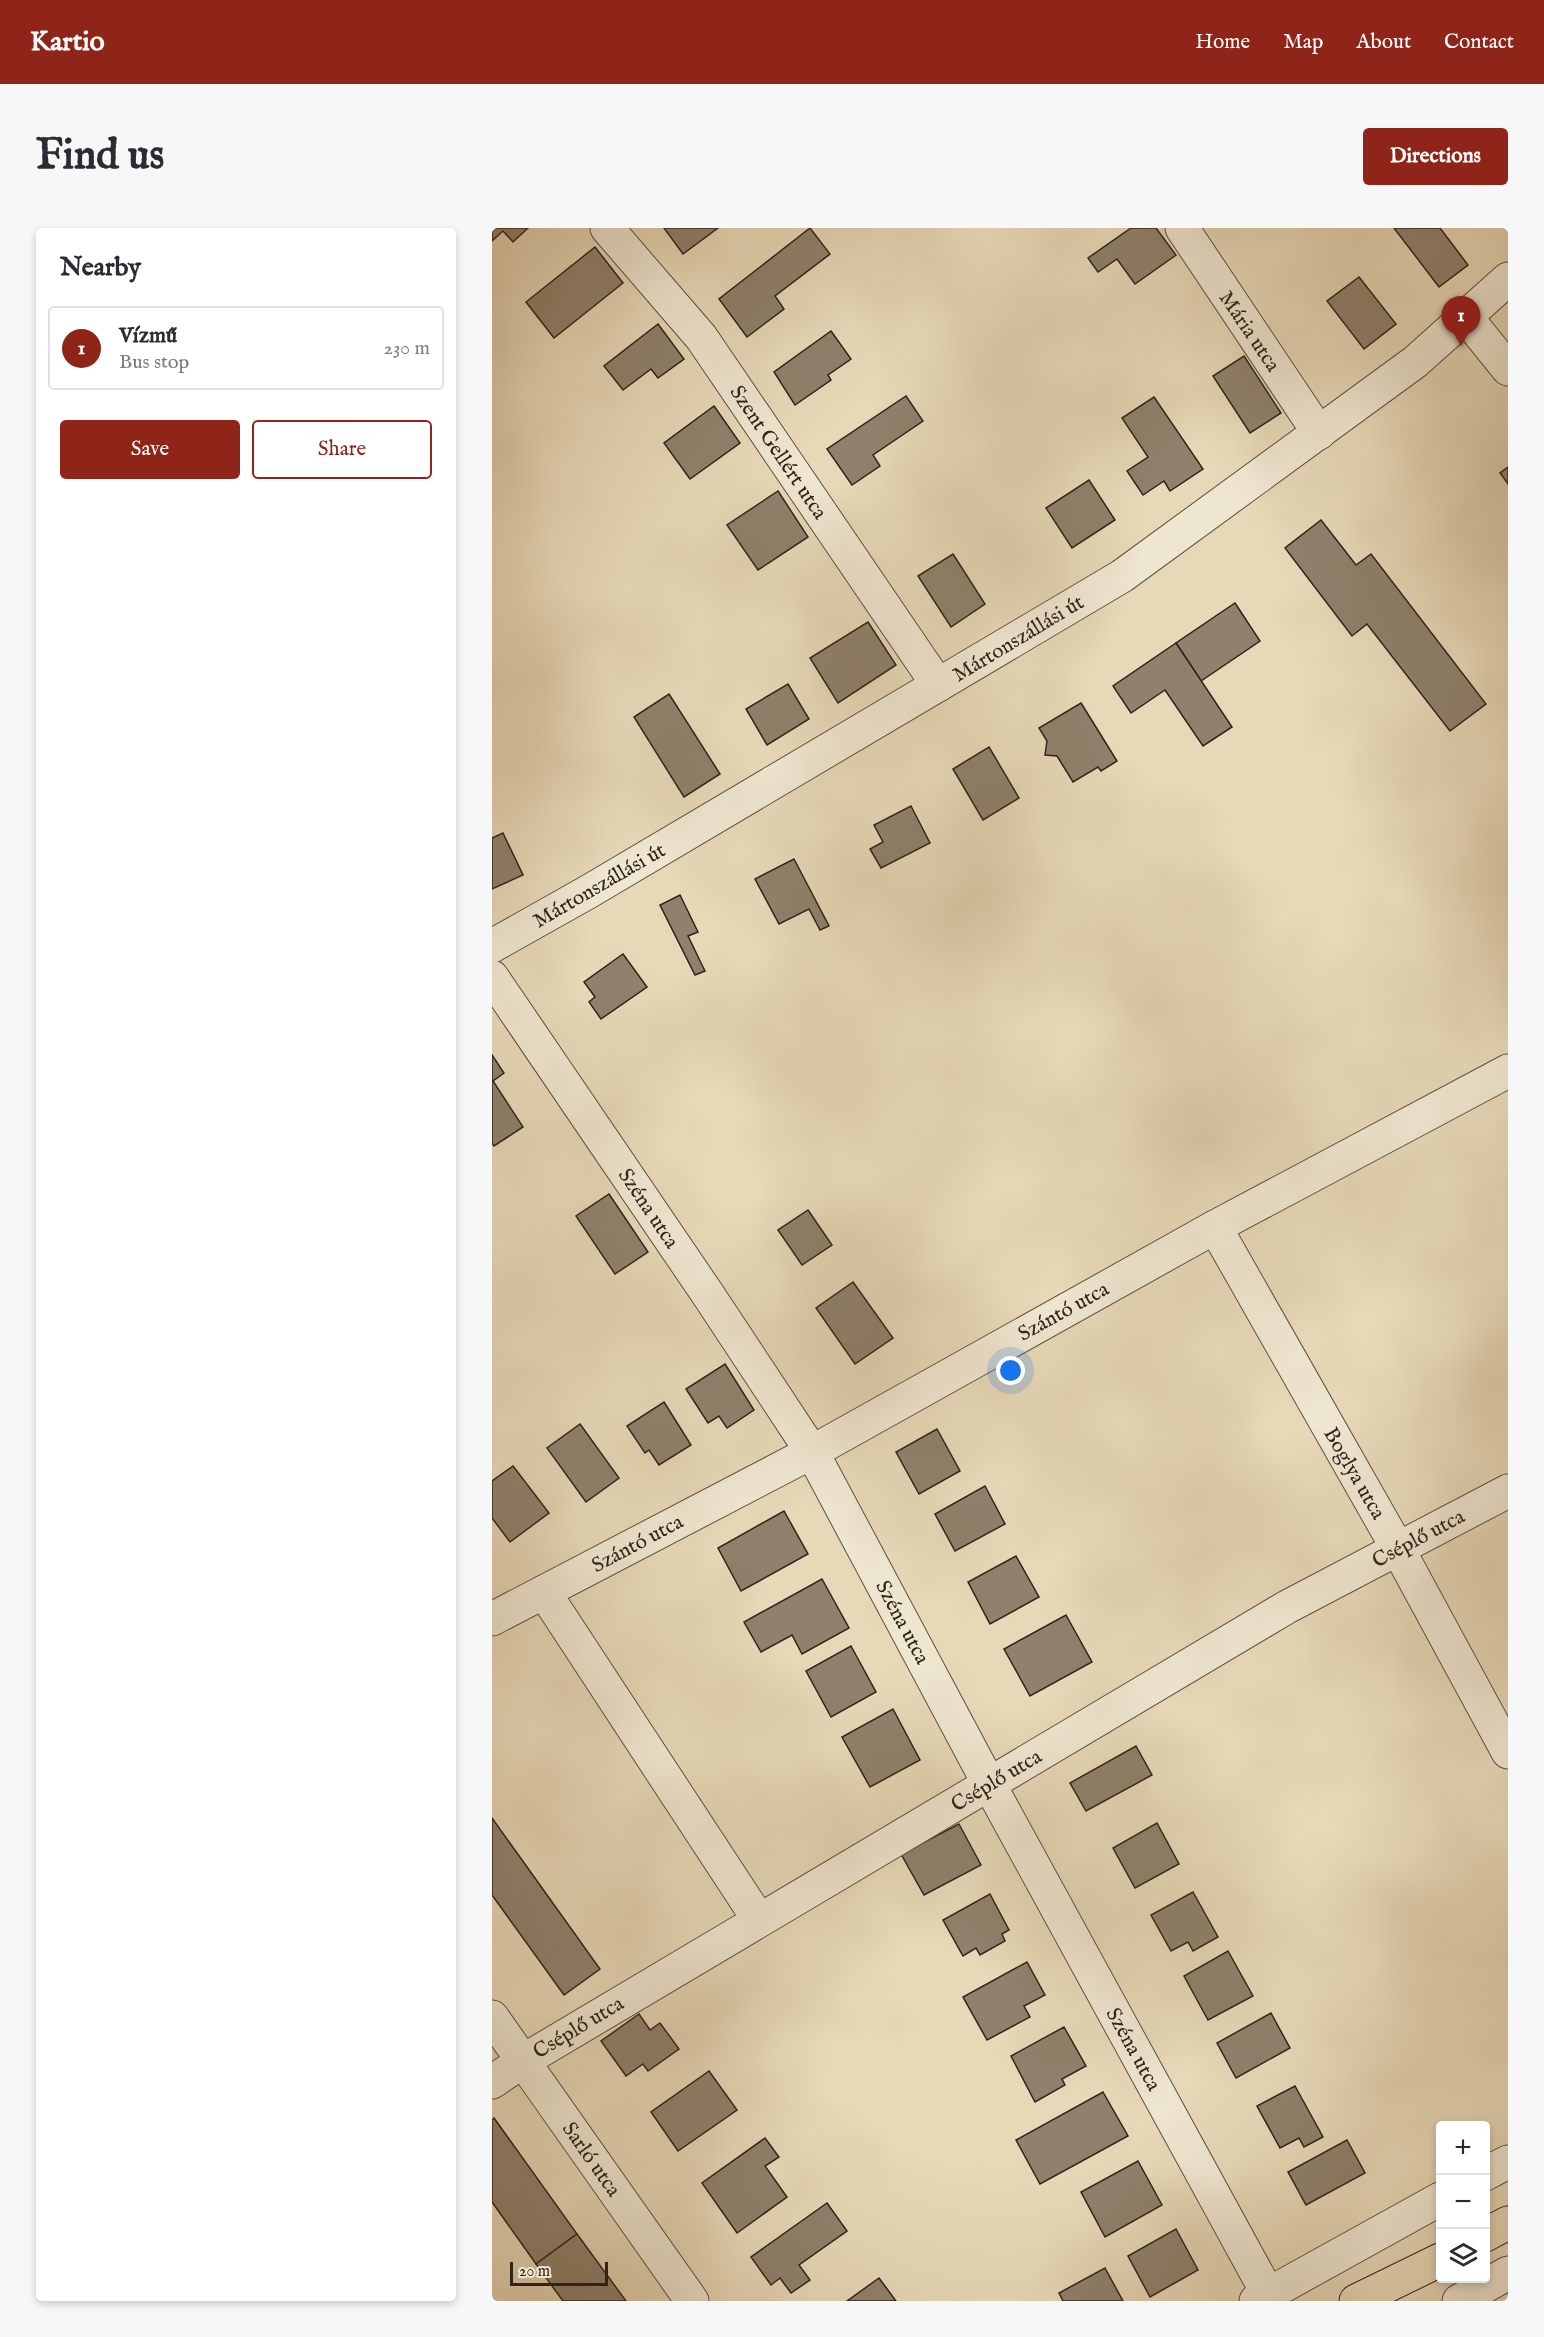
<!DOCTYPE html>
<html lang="en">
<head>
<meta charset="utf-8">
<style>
	:root { --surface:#fff; --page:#f7f7f7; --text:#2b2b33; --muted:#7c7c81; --line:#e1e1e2; --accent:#8f2418 }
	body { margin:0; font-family:"IM FELL English",serif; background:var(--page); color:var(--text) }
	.controls { position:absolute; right:18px; bottom:18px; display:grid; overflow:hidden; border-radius:6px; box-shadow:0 3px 9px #0003 }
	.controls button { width:54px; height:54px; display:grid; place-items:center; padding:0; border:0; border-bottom:2px solid var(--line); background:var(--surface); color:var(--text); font:30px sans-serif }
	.scale { position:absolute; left:18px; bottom:15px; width:98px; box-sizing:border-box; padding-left:6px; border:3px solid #2f231b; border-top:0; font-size:16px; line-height:21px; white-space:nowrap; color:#2f231b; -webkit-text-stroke:4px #efe6d0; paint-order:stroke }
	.you { position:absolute; left:519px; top:1143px; width:21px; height:21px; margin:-15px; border:4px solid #fff; border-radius:50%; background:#1a73e8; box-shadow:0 0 0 9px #1a73e833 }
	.badge { display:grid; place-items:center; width:39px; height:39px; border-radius:50%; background:var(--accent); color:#fff; font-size:20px; font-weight:700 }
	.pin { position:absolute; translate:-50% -50px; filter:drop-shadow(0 2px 3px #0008) }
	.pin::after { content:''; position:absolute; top:32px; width:21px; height:18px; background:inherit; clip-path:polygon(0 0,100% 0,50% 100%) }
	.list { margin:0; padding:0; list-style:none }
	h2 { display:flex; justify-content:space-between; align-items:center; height:78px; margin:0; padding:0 24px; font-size:26px }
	h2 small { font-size:20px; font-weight:400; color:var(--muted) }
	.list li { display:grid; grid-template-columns:39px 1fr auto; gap:18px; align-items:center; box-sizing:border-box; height:84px; margin:0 12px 12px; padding:0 12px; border:2px solid var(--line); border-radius:6px }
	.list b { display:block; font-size:22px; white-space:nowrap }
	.list p { margin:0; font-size:20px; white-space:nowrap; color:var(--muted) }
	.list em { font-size:20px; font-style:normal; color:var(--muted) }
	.actions { display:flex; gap:12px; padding:18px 24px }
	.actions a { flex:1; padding:14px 0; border:2px solid var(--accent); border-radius:6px; text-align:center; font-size:21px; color:var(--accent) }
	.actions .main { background:var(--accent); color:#fff }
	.icon { flex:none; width:33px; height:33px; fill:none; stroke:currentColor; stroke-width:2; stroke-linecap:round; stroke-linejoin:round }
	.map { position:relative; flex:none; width:1016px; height:2073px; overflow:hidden; border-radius:6px }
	header { display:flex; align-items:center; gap:36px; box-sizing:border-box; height:84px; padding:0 30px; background:var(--accent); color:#fff }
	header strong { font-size:28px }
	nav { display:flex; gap:33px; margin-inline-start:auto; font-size:21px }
	.intro { display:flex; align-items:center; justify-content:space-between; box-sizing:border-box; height:144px; padding:0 36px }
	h1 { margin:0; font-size:42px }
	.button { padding:15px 27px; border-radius:6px; background:var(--accent); color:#fff; font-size:21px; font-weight:700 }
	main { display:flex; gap:36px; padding:0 36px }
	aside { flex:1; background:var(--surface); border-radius:6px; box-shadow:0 3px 9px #0003 }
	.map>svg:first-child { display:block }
	.building { fill:#8f816c; stroke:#2f231b; stroke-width:1.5 }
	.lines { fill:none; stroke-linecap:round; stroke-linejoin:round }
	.minor-casing { stroke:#5d5042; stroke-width:35 }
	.major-casing { stroke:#2f231b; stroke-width:35 }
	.minor { stroke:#efe6d0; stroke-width:33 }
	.major { stroke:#e7d8b7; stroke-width:33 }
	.labels { text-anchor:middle; stroke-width:4.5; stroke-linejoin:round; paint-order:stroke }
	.street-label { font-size:21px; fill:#2f231b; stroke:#efe6d0 }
</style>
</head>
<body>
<header>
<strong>Kartio</strong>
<nav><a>Home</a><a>Map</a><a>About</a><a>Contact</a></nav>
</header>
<div class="intro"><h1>Find us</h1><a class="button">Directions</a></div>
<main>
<aside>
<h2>Nearby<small></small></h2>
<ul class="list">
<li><span class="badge">1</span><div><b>Vízmű</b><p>Bus stop</p></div><em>230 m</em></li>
</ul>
<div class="actions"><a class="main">Save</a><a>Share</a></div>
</aside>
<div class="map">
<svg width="1016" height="2073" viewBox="0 0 1016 2073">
	<rect width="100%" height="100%" fill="#e7d8b7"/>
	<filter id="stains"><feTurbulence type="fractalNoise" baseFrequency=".00333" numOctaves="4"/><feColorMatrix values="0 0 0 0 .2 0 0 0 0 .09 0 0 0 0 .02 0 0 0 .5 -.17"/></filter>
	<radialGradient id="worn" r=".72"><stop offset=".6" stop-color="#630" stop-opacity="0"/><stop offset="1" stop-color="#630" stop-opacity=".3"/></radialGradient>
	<g class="building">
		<path d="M0 0H36L21 14 11 3 0 13Z"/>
		<path d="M172 0H226L191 26Z"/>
		<path d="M318 0 338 26 283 68 292 81 255 109 227 71Z"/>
		<path d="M639 0H664L684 27 643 56 625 31 606 44 596 30Z"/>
		<path d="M902 0H948L976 37 947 59Z"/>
		<path d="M103 19 131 55 62 110 34 74Z"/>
		<path d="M867 49 904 96 872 121 835 73Z"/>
		<path d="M166 96 192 131 166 150 159 141 131 162 112 138Z"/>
		<path d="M339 103 359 131 336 147 339 152 303 177 282 144Z"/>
		<path d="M752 128 789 185 758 205 721 148Z"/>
		<path d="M414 168 431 193 381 227 388 238 360 257 335 221Z"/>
		<path d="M662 169 711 241 678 263 672 253 651 267 635 243 656 229 630 190Z"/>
		<path d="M222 178 248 215 198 251 172 215Z"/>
		<path d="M1016 239V256L1008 245Z"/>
		<path d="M597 252 623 292 580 320 554 280Z"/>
		<path d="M286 263 316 309 266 342 235 297Z"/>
		<path d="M829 292 864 337 879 326 994 476 958 503 875 396 860 408 793 320Z"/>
		<path d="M461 326 493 376 459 399 426 348Z"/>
		<path d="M743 375 768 413 709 453 684 415Z"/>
		<path d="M376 394 404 437 346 475 318 430Z"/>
		<path d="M684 415 740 499 711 518 673 462 639 485 621 458Z"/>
		<path d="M296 456 317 491 275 517 254 481Z"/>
		<path d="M177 466 228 546 192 569 142 489Z"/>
		<path d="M589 475 625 533 609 543 606 539 581 554 565 528 553 527 555 513 547 500Z"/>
		<path d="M497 519 527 570 491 592 461 541Z"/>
		<path d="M419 578 438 615 389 640 378 621 391 614 382 597Z"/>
		<path d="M11 605 31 647 0 661V610Z"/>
		<path d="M302 631 337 698 328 702 317 681 287 696 263 651Z"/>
		<path d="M188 667 206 704 196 708 213 743 203 747 168 677Z"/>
		<path d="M131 726 155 759 109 791 97 774 103 769 92 754Z"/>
		<path d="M0 827 12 845 1 853 31 899 2 918 0 915Z"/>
		<path d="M117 966 156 1024 123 1046 84 988Z"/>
		<path d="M316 982 340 1017 310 1037 286 1002Z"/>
		<path d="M361 1054 401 1110 363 1136 324 1080Z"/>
		<path d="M233 1136 262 1182 235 1200 227 1188 216 1195 194 1161Z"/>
		<path d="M172 1174 199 1217 167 1237 157 1222 153 1225 135 1198Z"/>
		<path d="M88 1196 127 1250 94 1274 55 1220Z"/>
		<path d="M445 1201 468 1243 427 1266 404 1224Z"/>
		<path d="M21 1238 57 1285 18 1314 0 1290V1253Z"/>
		<path d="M493 1258 513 1296 463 1323 443 1286Z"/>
		<path d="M292 1283 316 1326 249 1363 226 1320Z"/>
		<path d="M524 1328 547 1369 498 1396 476 1354Z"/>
		<path d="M330 1351 357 1400 310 1426 300 1407 269 1424 252 1394Z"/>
		<path d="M574 1387 600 1434 538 1468 512 1421Z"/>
		<path d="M359 1418 384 1464 339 1489 314 1443Z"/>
		<path d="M401 1481 428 1532 378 1559 350 1509Z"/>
		<path d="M644 1518 660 1547 594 1583 578 1555Z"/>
		<path d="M0 1590 108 1741 72 1767 0 1667Z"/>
		<path d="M665 1595 687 1636 643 1660 621 1620Z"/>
		<path d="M467 1596 489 1637 432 1667 409 1626Z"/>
		<path d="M701 1664 726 1709 701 1723 696 1714 679 1723 659 1687Z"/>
		<path d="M498 1666 517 1702 510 1706 513 1713 488 1727 484 1720 471 1728 451 1692Z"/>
		<path d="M736 1723 761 1768 716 1792 692 1748Z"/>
		<path d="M535 1734 553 1767 532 1778 538 1789 495 1812 471 1769Z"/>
		<path d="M779 1785 798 1820 744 1850 725 1815Z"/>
		<path d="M147 1786 158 1802 168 1795 187 1821 156 1843 151 1836 134 1848 109 1813Z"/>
		<path d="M572 1799 594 1838 570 1851 573 1857 543 1874 519 1828Z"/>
		<path d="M217 1843 245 1882 186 1923 159 1884Z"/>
		<path d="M803 1858 831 1909 812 1919 807 1910 788 1920 765 1878Z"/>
		<path d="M611 1864 636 1908 548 1956 524 1912Z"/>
		<path d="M2 1890 85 2006 44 2036 0 1974V1892Z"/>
		<path d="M273 1910 287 1929 273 1938 295 1969 245 2005 210 1955Z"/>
		<path d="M855 1912 873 1945 814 1977 796 1944Z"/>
		<path d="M646 1933 670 1977 613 2009 589 1964Z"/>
		<path d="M335 1975 355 2003 307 2037 318 2052 299 2065 288 2050 279 2057 259 2029Z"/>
		<path d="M684 2001 706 2042 658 2069 636 2028Z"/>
		<path d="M85 2006 134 2073H71L44 2036Z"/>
		<path d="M613 2040 631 2073H571L567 2065Z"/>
		<path d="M387 2050 404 2073H355Z"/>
	</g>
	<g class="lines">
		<defs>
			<g id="minor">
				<path d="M115 0 209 109 446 457"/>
				<path d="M690 0 827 205"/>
				<path d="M974 89 1016 141"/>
				<path d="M0 718 96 664 630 348 923 134 1016 51"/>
				<path d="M0 749 217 1068 320 1224 497 1556 776 2066"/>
				<path d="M723 999 906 1321 1016 1524"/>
				<path d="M52 1364 267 1692"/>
				<path d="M0 1391 320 1224 723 999 1016 843"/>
				<path d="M0 1789 200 2073"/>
				<path d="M0 1854 31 1833 795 1379 1016 1263"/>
				<path d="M993 1946 1016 1934"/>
				<path d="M764 2073 948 1971"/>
				<path d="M967 2073 1016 2045"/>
			</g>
			<g id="major">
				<path d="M993 2007 1016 1995"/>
				<path d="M864 2073 948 2032"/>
			</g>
		</defs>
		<use href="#minor" class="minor-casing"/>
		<use href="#major" class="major-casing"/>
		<use href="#minor" class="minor"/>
		<use href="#major" class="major"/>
	</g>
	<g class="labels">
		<g class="street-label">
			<text transform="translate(758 103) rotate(56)" y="7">Mária utca</text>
			<text transform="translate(287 224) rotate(56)" y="7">Szent Gellért utca</text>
			<text transform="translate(526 410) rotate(-31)" y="7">Mártonszállási út</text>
			<text transform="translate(107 657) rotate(-30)" y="7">Mártonszállási út</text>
			<text transform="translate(157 980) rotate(56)" y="7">Széna utca</text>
			<text transform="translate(571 1083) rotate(-29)" y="7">Szántó utca</text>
			<text transform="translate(863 1245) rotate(60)" y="7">Boglya utca</text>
			<text transform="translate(926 1310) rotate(-28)" y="7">Cséplő utca</text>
			<text transform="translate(145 1315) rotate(-28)" y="7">Szántó utca</text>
			<text transform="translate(411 1394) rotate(62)" y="7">Széna utca</text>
			<text transform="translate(504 1552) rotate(-31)" y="7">Cséplő utca</text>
			<text transform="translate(86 1799) rotate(-31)" y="7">Cséplő utca</text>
			<text transform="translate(642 1821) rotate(61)" y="7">Széna utca</text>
			<text transform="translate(100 1931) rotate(55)" y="7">Sarló utca</text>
		</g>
	</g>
	<rect width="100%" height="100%" filter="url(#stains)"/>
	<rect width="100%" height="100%" fill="url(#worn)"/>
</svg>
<div class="controls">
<button>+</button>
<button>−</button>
<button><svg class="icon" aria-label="layers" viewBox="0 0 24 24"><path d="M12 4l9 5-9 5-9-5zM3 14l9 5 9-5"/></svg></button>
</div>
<div class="scale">20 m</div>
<div class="you"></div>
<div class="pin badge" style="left:969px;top:118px">1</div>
</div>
</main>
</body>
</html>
